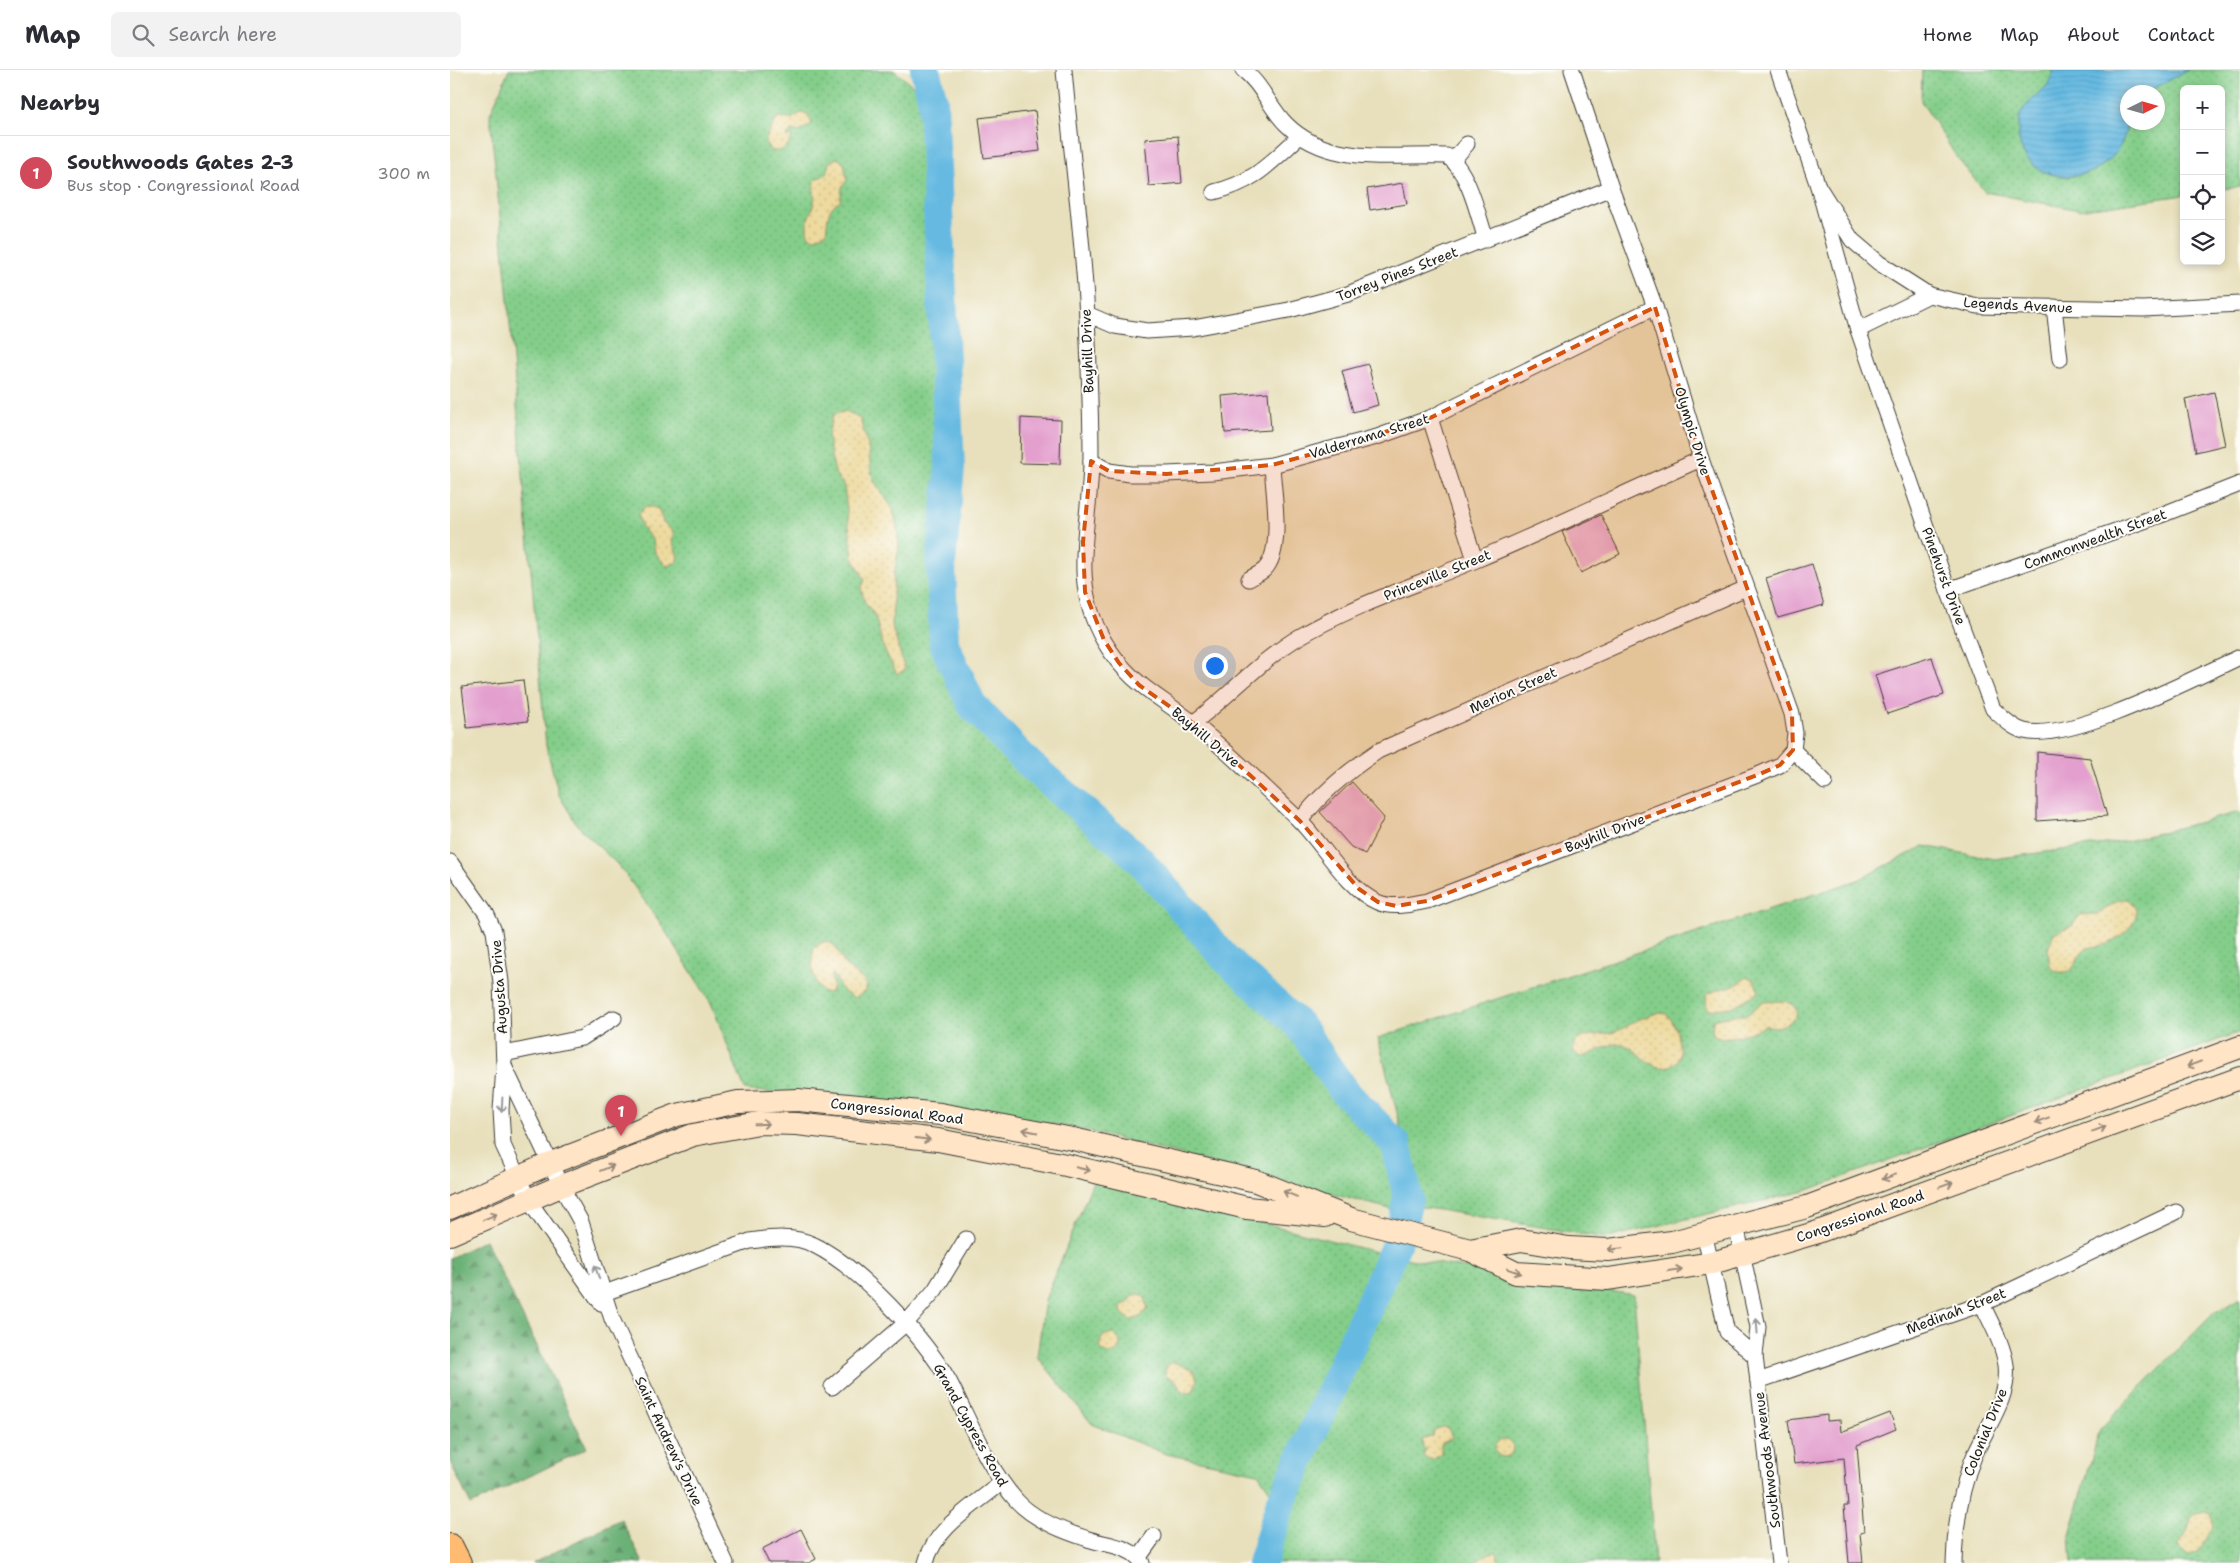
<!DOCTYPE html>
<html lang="en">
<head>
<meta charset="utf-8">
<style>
	:root { --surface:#fff; --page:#f2f2f3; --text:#2b2b33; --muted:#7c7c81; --line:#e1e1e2; --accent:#d1495b }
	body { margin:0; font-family:"Shantell Sans",sans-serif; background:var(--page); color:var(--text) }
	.controls { position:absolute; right:15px; top:15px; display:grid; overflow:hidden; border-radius:8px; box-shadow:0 2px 8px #0003 }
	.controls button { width:45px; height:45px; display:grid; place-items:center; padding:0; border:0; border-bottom:1px solid var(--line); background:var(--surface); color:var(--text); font:25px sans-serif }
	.compass { position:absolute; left:1670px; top:15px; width:45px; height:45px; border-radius:50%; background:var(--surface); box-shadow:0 2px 8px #0003; rotate:85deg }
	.you { position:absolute; left:764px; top:595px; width:18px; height:18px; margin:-12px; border:4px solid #fff; border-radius:50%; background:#1a73e8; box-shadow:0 0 0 8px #1a73e833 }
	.badge { display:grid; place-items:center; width:32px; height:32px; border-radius:50%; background:var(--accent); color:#fff; font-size:16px; font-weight:700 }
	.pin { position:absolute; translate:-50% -41px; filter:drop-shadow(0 1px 2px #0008) }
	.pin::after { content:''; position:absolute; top:26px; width:18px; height:15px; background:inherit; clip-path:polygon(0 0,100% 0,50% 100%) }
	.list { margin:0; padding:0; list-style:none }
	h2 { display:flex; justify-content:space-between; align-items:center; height:65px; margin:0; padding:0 20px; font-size:21px }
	h2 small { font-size:16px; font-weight:400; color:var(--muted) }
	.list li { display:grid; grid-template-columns:32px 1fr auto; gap:15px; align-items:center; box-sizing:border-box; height:75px; padding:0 20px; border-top:1px solid var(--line) }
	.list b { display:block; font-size:19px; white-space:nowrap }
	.list p { margin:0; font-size:16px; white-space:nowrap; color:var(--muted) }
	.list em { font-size:16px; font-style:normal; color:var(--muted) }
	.icon { flex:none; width:28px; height:28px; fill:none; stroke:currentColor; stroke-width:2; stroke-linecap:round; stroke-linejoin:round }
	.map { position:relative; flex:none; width:1790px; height:1493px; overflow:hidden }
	header { display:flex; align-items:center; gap:30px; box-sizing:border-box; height:70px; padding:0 25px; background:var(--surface); border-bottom:1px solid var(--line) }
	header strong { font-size:24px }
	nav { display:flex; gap:28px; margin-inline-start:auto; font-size:18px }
	.search { width:350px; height:45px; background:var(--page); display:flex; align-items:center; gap:12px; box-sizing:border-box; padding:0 18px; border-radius:8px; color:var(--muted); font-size:19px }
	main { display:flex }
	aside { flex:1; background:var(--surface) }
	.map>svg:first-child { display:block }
	.grass { fill:url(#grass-dots); stroke:#507553; fill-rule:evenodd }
	.forest { fill:url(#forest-firs); stroke:#446649 }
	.sand { fill:url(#sand-dots); stroke:#857b5d }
	.water { fill:url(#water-rules); stroke:#416b7f }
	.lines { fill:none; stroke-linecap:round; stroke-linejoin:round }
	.river { stroke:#66bae2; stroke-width:30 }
	.building { fill:#e39fce }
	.minor-casing { stroke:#3b3934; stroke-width:17 }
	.secondary-casing { stroke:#3b3934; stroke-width:24 }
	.trunk-casing { stroke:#3b3934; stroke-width:28 }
	.minor { stroke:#fff; stroke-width:15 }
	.secondary { stroke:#ffe4c6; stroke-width:22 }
	.trunk { stroke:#ffbb71; stroke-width:26 }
	.oneway { stroke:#998a7a }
	.oneway2 { stroke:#999 }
	.marked { fill:#d4530e; fill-opacity:0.2; stroke:#d4530e; stroke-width:4; stroke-dasharray:10 6; stroke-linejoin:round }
	.labels { text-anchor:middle; stroke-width:4; stroke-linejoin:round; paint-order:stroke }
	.street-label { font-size:14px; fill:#1c1c1c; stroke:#fdfcf7 }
</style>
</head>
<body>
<header>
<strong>Map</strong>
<div class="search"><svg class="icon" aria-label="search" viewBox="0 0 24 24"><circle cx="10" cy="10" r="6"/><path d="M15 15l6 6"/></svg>Search here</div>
<nav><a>Home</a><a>Map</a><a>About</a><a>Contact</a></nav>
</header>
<main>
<aside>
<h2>Nearby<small></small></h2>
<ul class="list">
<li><span class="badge">1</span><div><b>Southwoods Gates 2-3</b><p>Bus stop · Congressional Road</p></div><em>300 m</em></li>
</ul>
</aside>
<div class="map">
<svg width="1790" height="1493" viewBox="0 0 1790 1493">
	<defs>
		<pattern id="grass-dots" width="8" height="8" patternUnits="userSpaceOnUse" patternTransform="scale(1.25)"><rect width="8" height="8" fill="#84ce8a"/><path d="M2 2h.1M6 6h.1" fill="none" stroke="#71b076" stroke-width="1.8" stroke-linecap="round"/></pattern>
		<pattern id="forest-firs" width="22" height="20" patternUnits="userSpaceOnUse" patternTransform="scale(1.25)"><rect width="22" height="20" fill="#6bb176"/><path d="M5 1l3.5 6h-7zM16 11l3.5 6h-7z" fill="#578f60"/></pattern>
		<pattern id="sand-dots" width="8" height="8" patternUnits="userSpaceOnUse" patternTransform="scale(1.25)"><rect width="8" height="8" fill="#eeda9e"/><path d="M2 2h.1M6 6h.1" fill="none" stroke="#ccba88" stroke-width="1.8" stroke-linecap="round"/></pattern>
		<pattern id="water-rules" width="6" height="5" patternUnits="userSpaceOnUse" patternTransform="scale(1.25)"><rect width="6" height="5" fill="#66bae2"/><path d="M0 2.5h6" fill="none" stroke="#589fc1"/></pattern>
	</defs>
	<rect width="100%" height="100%" fill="#fdfcf7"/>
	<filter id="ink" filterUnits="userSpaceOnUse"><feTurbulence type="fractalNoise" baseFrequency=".02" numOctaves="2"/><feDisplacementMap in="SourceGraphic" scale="10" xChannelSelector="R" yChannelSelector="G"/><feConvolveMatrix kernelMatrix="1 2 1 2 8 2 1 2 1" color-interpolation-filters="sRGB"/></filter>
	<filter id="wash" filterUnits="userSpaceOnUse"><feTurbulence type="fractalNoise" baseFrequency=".0096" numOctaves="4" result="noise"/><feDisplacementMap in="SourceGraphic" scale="20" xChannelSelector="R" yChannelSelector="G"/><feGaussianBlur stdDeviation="1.12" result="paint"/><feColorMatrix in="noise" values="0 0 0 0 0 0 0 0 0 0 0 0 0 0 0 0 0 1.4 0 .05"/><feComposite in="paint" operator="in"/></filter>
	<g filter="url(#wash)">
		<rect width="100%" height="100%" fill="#e8e0bc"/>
		<g class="grass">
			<path d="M59 0H443L483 31 500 397 491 494 494 574 522 635 578 693 690 790 777 890 849 955 894 1021 946 1074 963 1125 952 1142 634 1060 541 1044 295 1020 261 933 209 851 170 797 127 755 109 725 96 676 57 219 40 44Z"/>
			<path d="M1472 0H1790V117L1771 119V19H1734V125L1629 140 1535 122 1508 89 1471 31ZM1678 22H1708V52H1678Z"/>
			<path d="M1790 742V962L1355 1121 1156 1168 971 1137 928 968 1408 810 1474 776 1544 789 1677 771Z"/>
			<path d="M644 1109 941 1186 1184 1225 1205 1493H812L830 1435 808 1403 716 1384 642 1354 587 1286 595 1230Z"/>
			<path d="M1790 1228V1493H1622L1620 1465 1650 1359 1763 1244Z"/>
		</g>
		<g class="forest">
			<path d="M35 1170 137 1378 21 1435 0 1392V1188Z"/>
			<path d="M171 1449 193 1493H83Z"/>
		</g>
		<g class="sand">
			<path d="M351 43 358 44 362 54 349 62 342 60 336 67 342 66C339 77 330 85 319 79L315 70 328 47 341 49Z"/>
			<path d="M387 88 394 93 397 110 392 117 390 131C376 138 378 150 376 163L365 168 360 167C352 156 361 144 364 133 366 124 361 118 366 109L377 104 379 92Z"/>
			<path d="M396 341 410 349 418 376 421 402 424 411 443 439 447 458 449 477 444 504 442 556 455 600 447 604 434 579 425 546 415 532 411 519 415 510 403 488 394 416 386 405 382 390 378 366 383 345Z"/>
			<path d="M195 437H202L208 439 214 454 224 462 222 471 228 487 226 493 216 496 205 482 203 470 192 457 188 444Z"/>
			<path d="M1677 829C1700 844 1674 867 1657 874 1651 876 1644 876 1638 878 1630 882 1626 893 1622 900 1612 903 1607 904 1600 896L1598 879 1604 863 1622 856 1630 845 1648 844 1668 831Z"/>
			<path d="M374 871 384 875 396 896 416 912V921L404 928 393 921 383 904 381 907 383 915 381 922 374 923C362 912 360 893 364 878Z"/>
			<path d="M1297 907 1304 910 1309 922 1282 937 1257 940 1256 927 1258 923 1288 914Z"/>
			<path d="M1335 931 1343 935 1347 941 1346 946C1337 956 1328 959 1316 955 1308 962 1276 970 1266 967L1262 962 1263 950 1285 945H1297L1312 932Z"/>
			<path d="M1209 943 1216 944C1223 951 1226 957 1228 968 1229 978 1234 989 1222 995 1199 1006 1189 975 1170 974 1155 973 1145 985 1130 987L1123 980 1124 973C1133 963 1149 966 1161 963 1180 958 1186 947 1209 943Z"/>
			<path d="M690 1224 695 1228 698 1239 689 1248 680 1250 671 1242 672 1235 678 1233 684 1225Z"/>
			<circle cx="660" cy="1274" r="10"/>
			<path d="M723 1292 744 1301 747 1310 743 1321 739 1323 731 1320 725 1310 715 1306 716 1296Z"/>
			<path d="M993 1357 998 1358 1002 1368 991 1374V1384L984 1389H977L973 1386 976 1379 973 1378 972 1370 983 1366 984 1360Z"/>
			<circle cx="1054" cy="1378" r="9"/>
			<path d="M1755 1441 1760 1443 1764 1457C1751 1467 1756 1485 1737 1485L1728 1477C1730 1472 1733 1470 1735 1466 1743 1453 1735 1445 1755 1441Z"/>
			<path d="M1047 1482 1049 1493H1029V1489L1040 1483Z"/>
		</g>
		<path class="water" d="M1604 0H1738L1697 22H1678C1678 38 1679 57 1672 72 1649 125 1554 117 1570 45 1572 36 1592 23 1598 14 1600 10 1602 5 1604 0Z"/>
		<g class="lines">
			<path class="river" d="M475 0 483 31 500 397 491 494 494 574 522 635 578 693 690 790 777 890 849 955 894 1021 946 1074 958 1128 949 1168 830 1435 812 1493"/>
		</g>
		<g id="blocks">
			<g class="building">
				<path d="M585 41 590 81 534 88 529 48Z"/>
				<path d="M728 66 732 113 699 116 695 69Z"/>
				<path d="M953 113 957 134 920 140 917 119Z"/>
				<path d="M918 294 928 335 903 342 892 301Z"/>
				<path d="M818 322 821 360 775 363 772 326Z"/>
				<path d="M1764 322 1775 375 1746 382 1735 329Z"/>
				<path d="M571 348 611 350 610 394 570 393Z"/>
				<path d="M1151 445 1170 484 1131 503 1112 462Z"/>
				<path d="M1362 494 1374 535 1328 548 1316 508Z"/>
				<path d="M1482 587 1494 625 1437 644 1425 605Z"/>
				<path d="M73 610 78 651 17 658 12 617Z"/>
				<path d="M1587 682 1640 688 1657 746 1587 751Z"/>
				<path d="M902 712 934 748 915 784 901 777 870 742Z"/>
				<path d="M1440 1343 1446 1359 1407 1375 1414 1462 1410 1463 1413 1493H1399L1394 1436H1398L1394 1388 1344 1394 1338 1350 1377 1345V1351L1390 1350 1391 1362Z"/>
				<path d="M351 1459 366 1489 359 1493H319L312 1479Z"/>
			</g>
		</g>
	</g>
	<g filter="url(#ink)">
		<use href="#blocks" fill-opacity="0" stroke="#3b3934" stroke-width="1"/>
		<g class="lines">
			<defs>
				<g id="minor">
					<path d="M614 0C621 82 633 165 637 247 639 294 641 341 641 389 641 454 618 509 654 571 679 614 707 624 743 653 779 682 813 716 847 748 872 772 896 818 927 832 943 839 961 834 977 831L1310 704 1330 695 1343 680"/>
					<path d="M793 0C811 13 820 38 836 54 879 97 942 84 997 86 1019 101 1028 145 1036 170"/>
					<path d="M1122 0 1161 118 1205 237 1251 389 1342 644 1345 663 1343 680"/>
					<path d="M1328 0 1368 116 1402 170 1429 193 1479 225 1528 236 1693 239 1790 234"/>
					<path d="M1003 90 1017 74"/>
					<path d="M1368 116 1408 260 1498 520 1543 639C1552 647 1562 658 1574 661 1620 673 1744 608 1790 587"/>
					<path d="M764 122C805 112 820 93 850 66"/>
					<path d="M1604 237 1610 289"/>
					<path d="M637 244 665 256 697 261 743 258 839 240 898 224 1161 118"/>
					<path d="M1408 260 1479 225"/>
					<path d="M980 348 1025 490"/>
					<path d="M641 391 659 401 680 404H716L763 402 822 395 873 381 927 367 980 348 1205 237"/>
					<path d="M799 509C804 506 811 503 815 499 834 479 823 421 822 395"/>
					<path d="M1498 520 1711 445 1790 414"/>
					<path d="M743 653C780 626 809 591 849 567 905 534 967 515 1026 490 1102 458 1176 422 1251 389"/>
					<path d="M1343 680 1375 712"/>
					<path d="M850 751C872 722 898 701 928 681L1296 518"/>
					<path d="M0 792 36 843 44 861 51 912 54 996 51 1040 53 1075 79 1131 151 1233"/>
					<path d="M54 984 132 968 164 948"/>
					<path d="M54 996 111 1116 131 1152 162 1249 276 1493"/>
					<path d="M1286 1155 1308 1257 1305 1286 1329 1493"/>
					<path d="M1254 1163 1277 1262 1305 1286"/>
					<path d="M146 1226 300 1171C320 1168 345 1165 364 1175 409 1197 474 1267 499 1311 520 1351 536 1396 566 1430 583 1449 610 1460 635 1468 653 1475 682 1475 692 1493"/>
					<path d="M1308 1311 1532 1234 1726 1142"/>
					<path d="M382 1317 456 1253 485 1220 516 1169"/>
					<path d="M689 1487 704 1466"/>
					<path d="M476 1493C484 1458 525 1435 551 1413"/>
					<path d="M1504 1493C1505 1456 1510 1419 1525 1384 1537 1356 1560 1327 1556 1295 1553 1274 1541 1253 1532 1234"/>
				</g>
				<g id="secondary">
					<path d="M0 1138 101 1093 227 1045 288 1032 348 1030 490 1044 623 1069 806 1111 901 1149 1020 1180 1066 1203 1158 1209 1262 1193 1365 1163 1790 1008"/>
					<path d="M0 1164 111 1116 243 1065 309 1053 347 1054 488 1070 616 1095 797 1138 875 1146"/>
					<path d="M1020 1180 1071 1170 1119 1178 1158 1180 1222 1172 1357 1137 1790 977"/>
				</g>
				<path id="trunk" d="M0 1477 8 1493"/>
			</defs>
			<use href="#minor" class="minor-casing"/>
			<use href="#secondary" class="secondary-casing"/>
			<use href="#trunk" class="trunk-casing"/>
			<use href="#minor" class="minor"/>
			<use href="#secondary" class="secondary"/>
			<use href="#trunk" class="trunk"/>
		</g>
		<defs><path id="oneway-shaft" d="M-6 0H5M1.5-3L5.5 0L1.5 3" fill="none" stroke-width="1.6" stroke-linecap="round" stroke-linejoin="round" transform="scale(1.25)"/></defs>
		<g class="oneway">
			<use href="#oneway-shaft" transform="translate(1744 994) rotate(160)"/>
			<use href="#oneway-shaft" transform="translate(1592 1050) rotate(160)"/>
			<use href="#oneway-shaft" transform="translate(312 1054) rotate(-1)"/>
			<use href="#oneway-shaft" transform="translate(1649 1059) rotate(-20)"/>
			<use href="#oneway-shaft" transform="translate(580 1061) rotate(-169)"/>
			<use href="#oneway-shaft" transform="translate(473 1069) rotate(7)"/>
			<use href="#oneway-shaft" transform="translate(157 1098) rotate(-22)"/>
			<use href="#oneway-shaft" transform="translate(633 1099) rotate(13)"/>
			<use href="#oneway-shaft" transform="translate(1439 1107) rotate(160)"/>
			<use href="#oneway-shaft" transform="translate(1496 1115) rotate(-20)"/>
			<use href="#oneway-shaft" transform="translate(840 1124) rotate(-158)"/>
			<use href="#oneway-shaft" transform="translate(40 1147) rotate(-23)"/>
			<use href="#oneway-shaft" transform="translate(1165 1179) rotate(174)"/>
			<use href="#oneway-shaft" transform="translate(1225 1200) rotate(-8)"/>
			<use href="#oneway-shaft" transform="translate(1064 1201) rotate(19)"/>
		</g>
		<g class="oneway2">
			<use href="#oneway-shaft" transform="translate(52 1035) rotate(93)"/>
			<use href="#oneway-shaft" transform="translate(147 1202) rotate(-108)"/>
			<use href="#oneway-shaft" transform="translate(1307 1256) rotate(-94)"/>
		</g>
	</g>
	<path class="marked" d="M1205 237 1251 389 1342 644 1343 680 1330 695 1310 704 977 831 946 836 928 832 909 819 850 751 743 653 689 615 669 593 654 570 635 522 633 472 641 391 659 401 716 404 822 395 873 381 980 348Z"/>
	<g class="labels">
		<g class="street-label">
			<text transform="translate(947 204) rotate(-21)" y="5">Torrey Pines Street</text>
			<text transform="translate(1568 235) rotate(3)" y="5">Legends Avenue</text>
			<text transform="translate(637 281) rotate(-92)" y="5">Bayhill Drive</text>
			<text transform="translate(1243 361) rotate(73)" y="5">Olympic Drive</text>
			<text transform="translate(919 366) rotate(-17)" y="5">Valderrama Street</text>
			<text transform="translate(1645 469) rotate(-20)" y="5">Commonwealth Street</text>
			<text transform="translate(987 505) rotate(-22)" y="5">Princeville Street</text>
			<text transform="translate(1494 506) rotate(70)" y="5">Pinehurst Drive</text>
			<text transform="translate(1063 620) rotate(-24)" y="5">Merion Street</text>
			<text transform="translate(756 667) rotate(40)" y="5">Bayhill Drive</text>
			<text transform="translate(1155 763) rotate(-21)" y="5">Bayhill Drive</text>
			<text transform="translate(49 917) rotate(-94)" y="5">Augusta Drive</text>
			<text transform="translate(447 1041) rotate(7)" y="5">Congressional Road</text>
			<text transform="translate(1410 1146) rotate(-19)" y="5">Congressional Road</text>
			<text transform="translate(1506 1241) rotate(-21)" y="5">Medinah Street</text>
			<text transform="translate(521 1355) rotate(61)" y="5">Grand Cypress Road</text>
			<text transform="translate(1535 1362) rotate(-68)" y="5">Colonial Drive</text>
			<text transform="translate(219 1371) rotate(65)" y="5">Saint Andrew's Drive</text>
			<text transform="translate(1317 1390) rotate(-97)" y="5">Southwoods Avenue</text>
		</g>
	</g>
</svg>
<div class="controls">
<button>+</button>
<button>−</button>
<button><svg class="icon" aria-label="locate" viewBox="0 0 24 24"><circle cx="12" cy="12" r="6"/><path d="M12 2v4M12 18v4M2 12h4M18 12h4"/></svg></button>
<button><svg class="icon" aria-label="layers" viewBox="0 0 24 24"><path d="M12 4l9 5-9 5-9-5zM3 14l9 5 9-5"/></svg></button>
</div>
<svg class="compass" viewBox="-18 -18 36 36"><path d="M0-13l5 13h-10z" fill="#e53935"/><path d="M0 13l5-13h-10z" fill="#7c7c81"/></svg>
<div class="you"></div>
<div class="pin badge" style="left:171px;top:1066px">1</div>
</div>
</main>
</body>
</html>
